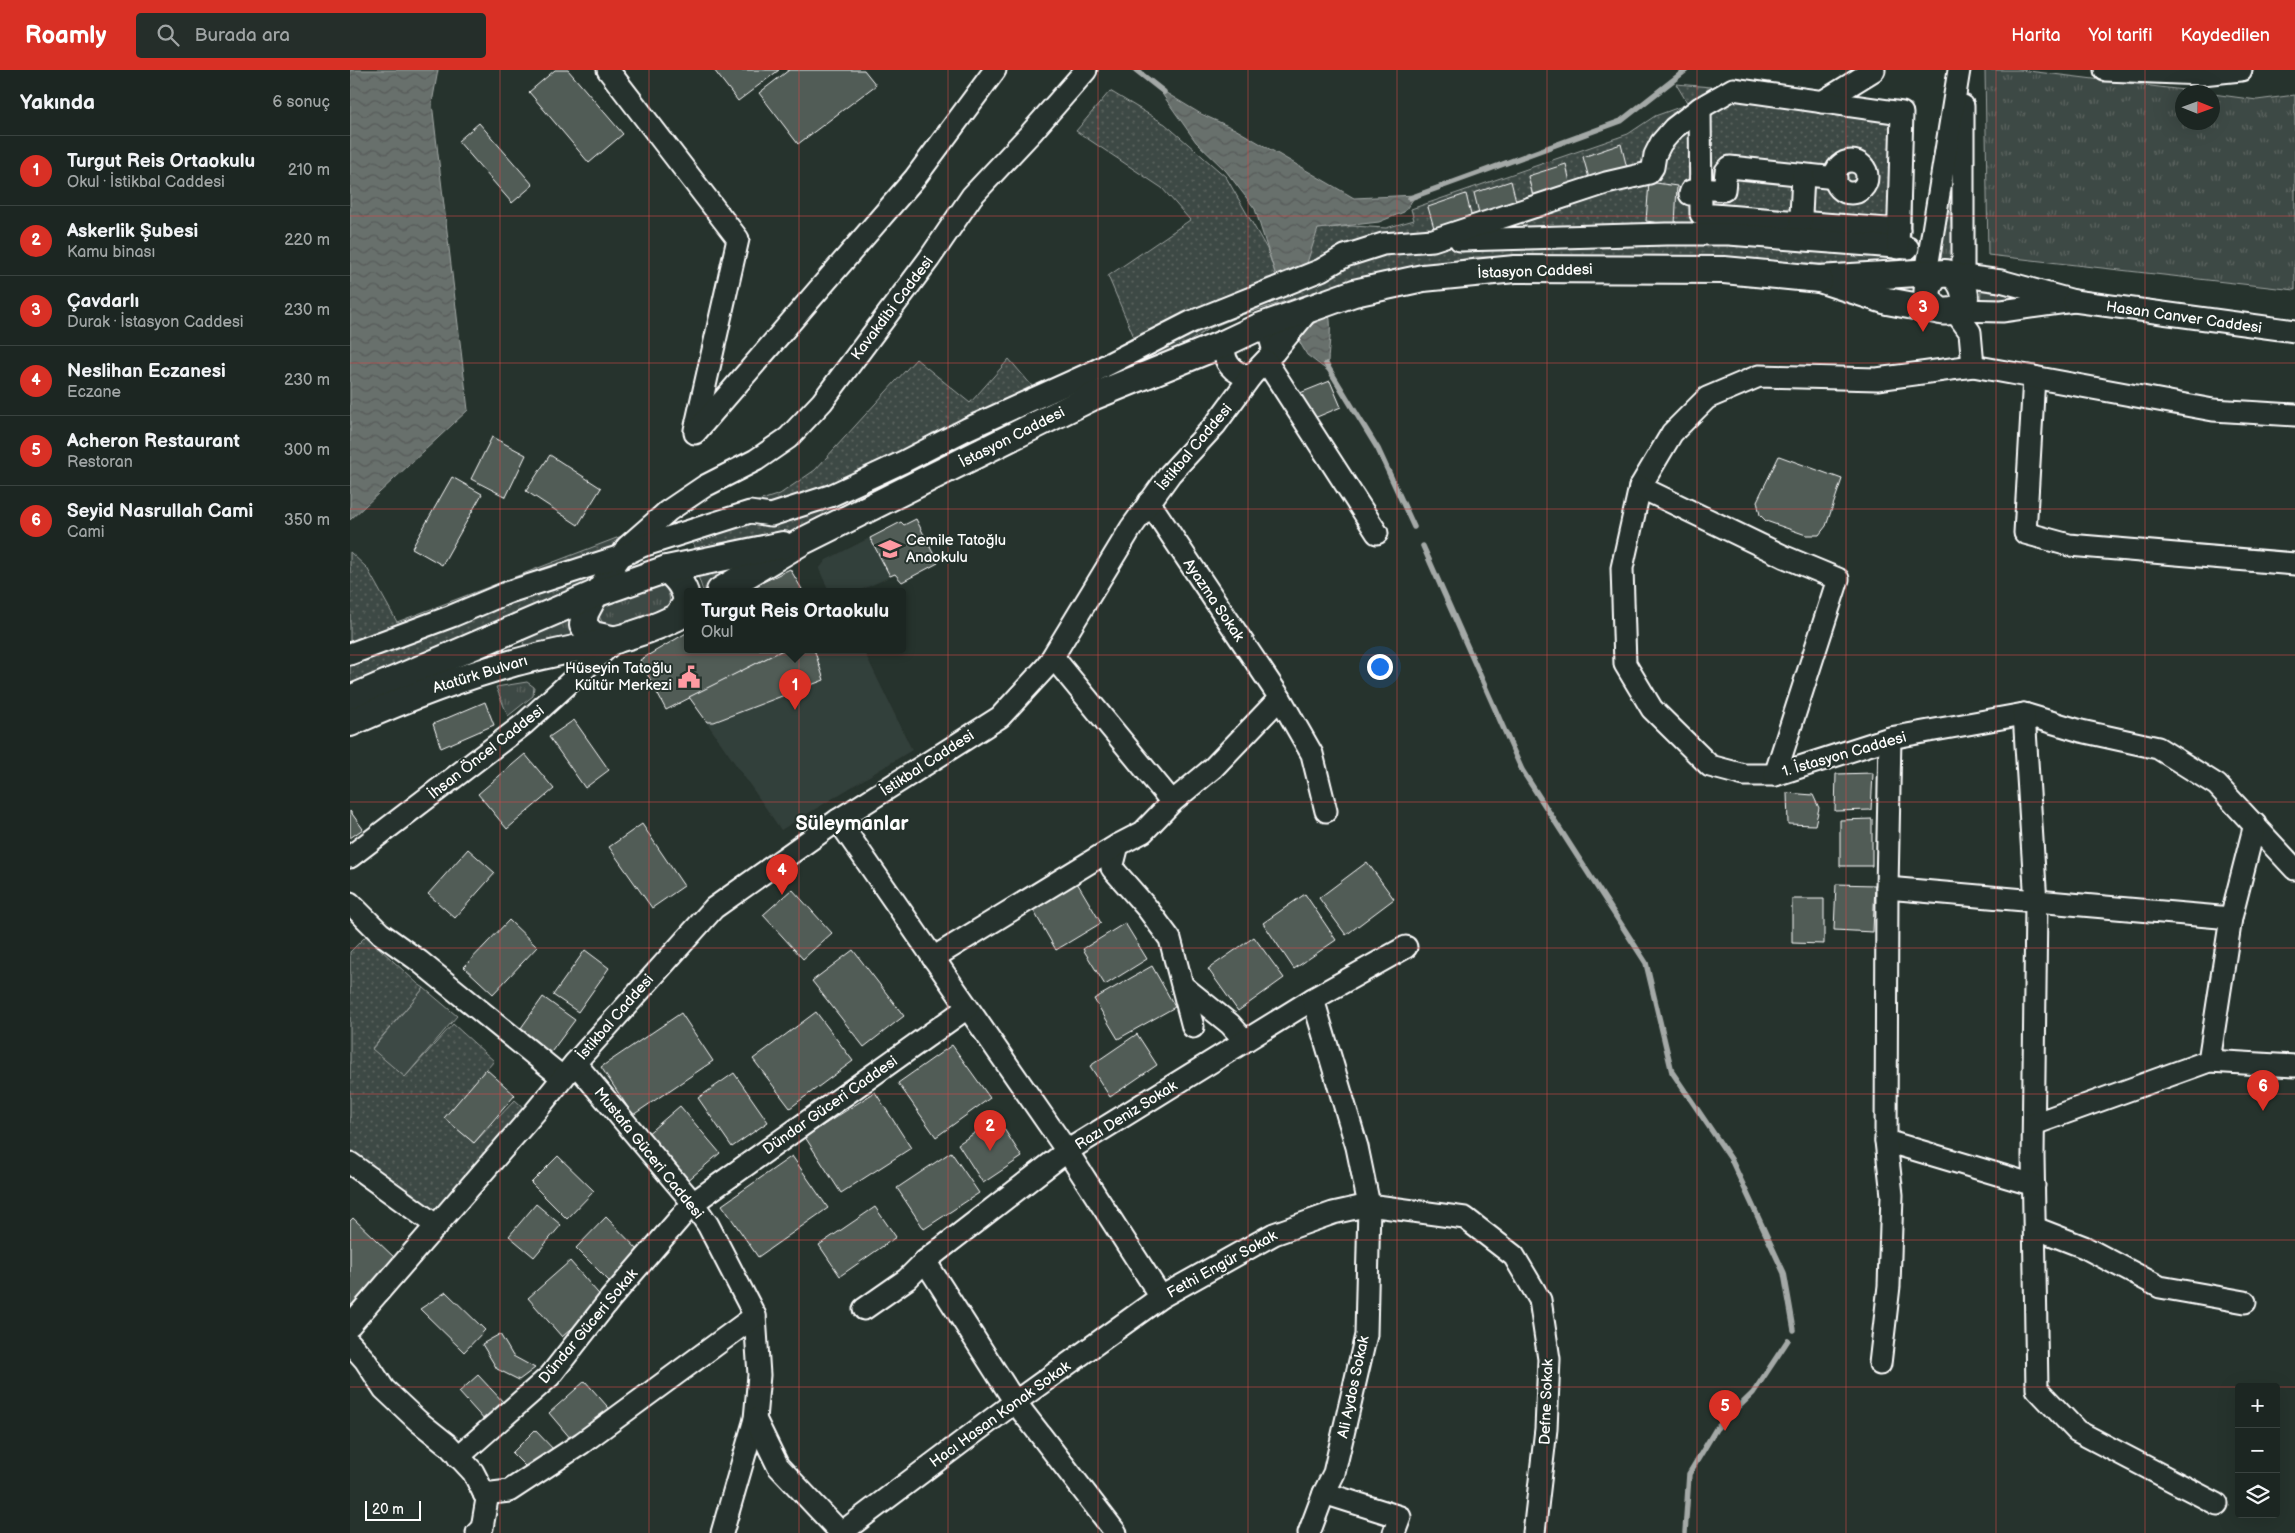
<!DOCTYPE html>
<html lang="tr">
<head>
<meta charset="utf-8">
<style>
	:root { --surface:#1c2622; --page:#252e2a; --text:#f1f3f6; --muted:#a0a5a5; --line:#3a4340; --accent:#d93025 }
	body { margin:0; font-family:"Balsamiq Sans",sans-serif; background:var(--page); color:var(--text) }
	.controls { position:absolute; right:15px; bottom:15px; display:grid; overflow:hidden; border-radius:5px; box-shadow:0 5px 20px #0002 }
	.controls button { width:45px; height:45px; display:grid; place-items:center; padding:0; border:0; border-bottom:1px solid var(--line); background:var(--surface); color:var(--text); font:25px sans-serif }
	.compass { position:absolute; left:1825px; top:15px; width:45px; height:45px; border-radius:50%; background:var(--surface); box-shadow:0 5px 20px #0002; rotate:91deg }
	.scale { position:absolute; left:15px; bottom:12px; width:56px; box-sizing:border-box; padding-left:5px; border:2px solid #fff; border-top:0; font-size:14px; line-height:18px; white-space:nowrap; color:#fff; -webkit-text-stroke:4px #26332d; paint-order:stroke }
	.you { position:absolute; left:1029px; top:596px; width:18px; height:18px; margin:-12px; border:4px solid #fff; border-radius:50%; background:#1a73e8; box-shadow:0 0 0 8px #1a73e833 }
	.badge { display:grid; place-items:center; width:32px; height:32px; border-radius:50%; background:var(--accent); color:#fff; font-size:16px; font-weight:700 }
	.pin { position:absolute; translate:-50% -41px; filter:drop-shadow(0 1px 2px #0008) }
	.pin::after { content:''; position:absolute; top:26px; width:18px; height:15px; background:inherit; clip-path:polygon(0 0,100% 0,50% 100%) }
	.popup { position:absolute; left:334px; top:518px; width:222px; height:65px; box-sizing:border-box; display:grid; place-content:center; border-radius:5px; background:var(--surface); filter:drop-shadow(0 1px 4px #0005); font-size:16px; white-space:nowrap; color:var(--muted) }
	.popup b { font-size:19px; color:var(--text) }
	.popup::after { content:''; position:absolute; left:50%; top:100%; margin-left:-10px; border:10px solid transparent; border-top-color:var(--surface) }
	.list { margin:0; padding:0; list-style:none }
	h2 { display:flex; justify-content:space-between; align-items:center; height:65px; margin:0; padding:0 20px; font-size:21px }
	h2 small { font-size:16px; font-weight:400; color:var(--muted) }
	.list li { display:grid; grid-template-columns:32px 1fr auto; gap:15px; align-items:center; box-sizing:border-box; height:70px; padding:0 20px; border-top:1px solid var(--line) }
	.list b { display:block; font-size:19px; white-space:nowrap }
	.list p { margin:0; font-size:16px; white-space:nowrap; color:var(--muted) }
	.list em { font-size:16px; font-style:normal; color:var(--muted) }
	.icon { flex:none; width:28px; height:28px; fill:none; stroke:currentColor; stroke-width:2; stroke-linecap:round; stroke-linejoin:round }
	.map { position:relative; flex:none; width:1945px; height:1463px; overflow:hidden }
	header { display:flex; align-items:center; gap:30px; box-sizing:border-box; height:70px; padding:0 25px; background:var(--accent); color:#fff }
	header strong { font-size:24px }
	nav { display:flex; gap:28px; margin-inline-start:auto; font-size:18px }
	.search { width:350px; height:45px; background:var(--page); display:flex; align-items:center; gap:12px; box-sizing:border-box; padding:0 18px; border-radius:5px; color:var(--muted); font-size:19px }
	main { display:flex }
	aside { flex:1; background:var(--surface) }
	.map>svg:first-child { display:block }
	.built { fill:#333f3a }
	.grass { fill:url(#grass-tufts); stroke:#9ea4a2 }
	.park { fill:url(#park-dots); stroke:#9ea4a2 }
	.garden { fill:#3e4944; stroke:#9ea4a2 }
	.water { fill:url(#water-waves); stroke:#a4a9a7 }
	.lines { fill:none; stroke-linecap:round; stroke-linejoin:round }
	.stream { stroke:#a4a9a7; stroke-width:5.5 }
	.building { fill:#515c57; stroke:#fff }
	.minor-casing { stroke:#fff; stroke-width:25 }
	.major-casing { stroke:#fff; stroke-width:30 }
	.minor { stroke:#26332d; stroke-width:21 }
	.major { stroke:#26332d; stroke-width:26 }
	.grid { fill:none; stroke:#dc4848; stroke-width:1; stroke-opacity:0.55 }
	.labels { text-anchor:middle; stroke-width:4; stroke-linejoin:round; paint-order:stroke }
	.street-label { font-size:15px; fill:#fff; stroke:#26332d }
	.poi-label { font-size:15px; fill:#fff; stroke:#26332d; text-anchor:start }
	.district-label { font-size:20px; font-weight:bold; fill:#fff; stroke:#26332d }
</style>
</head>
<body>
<header>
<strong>Roamly</strong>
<div class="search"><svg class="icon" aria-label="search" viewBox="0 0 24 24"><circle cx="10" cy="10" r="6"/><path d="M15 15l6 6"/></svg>Burada ara</div>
<nav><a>Harita</a><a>Yol tarifi</a><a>Kaydedilen</a></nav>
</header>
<main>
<aside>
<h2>Yakında<small>6 sonuç</small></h2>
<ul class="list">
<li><span class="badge">1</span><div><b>Turgut Reis Ortaokulu</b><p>Okul · İstikbal Caddesi</p></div><em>210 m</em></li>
<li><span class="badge">2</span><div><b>Askerlik Şubesi</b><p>Kamu binası</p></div><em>220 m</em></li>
<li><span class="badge">3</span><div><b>Çavdarlı</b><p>Durak · İstasyon Caddesi</p></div><em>230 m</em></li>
<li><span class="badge">4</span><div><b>Neslihan Eczanesi</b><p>Eczane</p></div><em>230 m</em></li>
<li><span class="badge">5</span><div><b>Acheron Restaurant</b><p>Restoran</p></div><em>300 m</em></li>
<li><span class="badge">6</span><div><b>Seyid Nasrullah Cami</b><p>Cami</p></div><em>350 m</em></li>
</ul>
</aside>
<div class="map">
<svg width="1945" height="1463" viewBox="0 0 1945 1463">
	<defs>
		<pattern id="grass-tufts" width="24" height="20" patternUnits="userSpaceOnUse" patternTransform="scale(1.25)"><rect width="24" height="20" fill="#3e4944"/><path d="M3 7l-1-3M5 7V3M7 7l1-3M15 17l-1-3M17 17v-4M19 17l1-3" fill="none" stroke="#5b6460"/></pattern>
		<pattern id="park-dots" width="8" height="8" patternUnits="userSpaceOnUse" patternTransform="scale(1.25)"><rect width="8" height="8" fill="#3e4944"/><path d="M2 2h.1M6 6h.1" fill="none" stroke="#5b6460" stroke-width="1.8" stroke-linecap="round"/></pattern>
		<pattern id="water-waves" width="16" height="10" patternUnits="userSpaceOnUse" patternTransform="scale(1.25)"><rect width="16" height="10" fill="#67706c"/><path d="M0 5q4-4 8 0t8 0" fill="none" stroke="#575a59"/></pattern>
	</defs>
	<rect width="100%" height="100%" fill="#26332d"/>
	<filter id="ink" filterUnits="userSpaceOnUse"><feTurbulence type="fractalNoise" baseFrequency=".02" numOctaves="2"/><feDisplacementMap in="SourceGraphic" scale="10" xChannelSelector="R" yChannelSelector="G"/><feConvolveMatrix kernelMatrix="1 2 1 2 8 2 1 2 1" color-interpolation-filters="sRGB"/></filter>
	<g filter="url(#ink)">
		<g class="built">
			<path d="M566 449 588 493 552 512 544 505 509 521H482L478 519 469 499 476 490 551 452 554 455Z"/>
			<path d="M435 579H513L562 680 431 760 339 627Z"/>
		</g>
		<g class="grass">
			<path d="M1635 0H1670L1850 22H1832V52H1862L1863 24 1907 30 1945 25V220L1638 185Z"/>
			<path d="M1600 141 1604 190 1587 189Z"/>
			<path d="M1631 220 1680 229 1630 235Z"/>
			<path d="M397 491 365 516 353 521 346 500Z"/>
			<path d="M309 514 315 516C319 524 322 530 317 538L264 556 253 554 249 546V538L252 535Z"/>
			<path d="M221 546 227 567 177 576 173 574 174 570Z"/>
			<path d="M177 612 184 617 183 626 158 646 146 617Z"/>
		</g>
		<g class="park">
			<path d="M1326 14 1562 34 1561 199 1328 186 1125 187 1051 200 974 219 892 245 858 259 825 281 465 460 348 483 343 473 347 464 365 445 430 424 465 400 566 289 620 333 659 289 688 323 784 267 758 206 840 150 812 118 726 61 760 21 815 54 876 107 917 179 927 209 967 159 1002 156 1036 158 1064 150 1061 139 1278 64 1305 46 1338 34Z"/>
			<path d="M298 456 223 538 0 633V482L17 498 47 552Z"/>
			<path d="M16 866 68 914 74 918 22 978 55 1007 103 954 144 991 95 1048 124 1073 165 1030 177 1041 76 1155 0 1087V882Z"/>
		</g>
		<path class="garden" d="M74 918 107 946 55 1007 22 979Z"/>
		<g class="water">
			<path d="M0 0H88L82 33 118 340 0 450Z"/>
			<path d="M808 18 851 44 885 59 1004 128 1066 125 1054 142 1029 152 968 159 955 199 927 209 905 139 876 101 846 72Z"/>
			<path d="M979 243C983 263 977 281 978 301L957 285 945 264 956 259Z"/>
		</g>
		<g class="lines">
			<g class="stream">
				<path d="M786 0 814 22"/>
				<path d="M1060 128 1271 51 1336 0"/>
				<path d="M976 294 1028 379 1064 457"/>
				<path d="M1073 476 1172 700 1296 893 1322 1002 1381 1089 1434 1203 1444 1260"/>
				<path d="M1335 1463 1339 1404 1366 1359 1403 1323 1438 1270"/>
			</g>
		</g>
		<g class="building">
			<path d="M205 0H218L273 64 239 93 179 22Z"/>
			<path d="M364 0H429L388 31Z"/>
			<path d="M439 0H514L526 15 448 74 409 23Z"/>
			<path d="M129 53 183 115 162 133 108 71Z"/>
			<path d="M1271 74 1278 102 1241 115 1233 87Z"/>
			<path d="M1216 94 1222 122 1185 134 1178 106Z"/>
			<path d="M1161 111 1168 139 1131 151 1124 123Z"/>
			<path d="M1299 112 1327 116 1325 155 1296 151Z"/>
			<path d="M1116 124 1123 153 1086 165 1078 137Z"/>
			<path d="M980 311 991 337 962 349 950 323Z"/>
			<path d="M142 367 176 385 156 427 121 409Z"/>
			<path d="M200 385 251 418 228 455 176 421Z"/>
			<path d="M1429 386 1492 409 1476 456 1469 465H1456L1416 451 1410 445 1407 431Z"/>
			<path d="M102 407 132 424 92 495 62 478Z"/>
			<path d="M566 449 588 493 552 512 545 504 540 506 520 468 551 452 554 455Z"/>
			<path d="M440 499 453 521H395Z"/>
			<path d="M338 562V579H435L316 640 290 590Z"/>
			<path d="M435 579H464L474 610 364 652H357L339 627Z"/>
			<path d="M135 632 144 655 91 678 83 654Z"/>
			<path d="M224 650 259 700 235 718 199 667Z"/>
			<path d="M175 684 204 719 157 759 128 724Z"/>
			<path d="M1523 703 1521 740 1485 741 1486 704Z"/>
			<path d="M1437 723 1463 725 1469 738 1465 755 1438 754Z"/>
			<path d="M0 741 13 759 0 768Z"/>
			<path d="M1522 749V796H1490V750Z"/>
			<path d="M292 754 334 816 302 838 259 777Z"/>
			<path d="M118 779 145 803 105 848 78 824Z"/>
			<path d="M1017 792 1044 829 996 865 969 828Z"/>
			<path d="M726 811 751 853 706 880 682 838Z"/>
			<path d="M1486 814 1525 815 1523 862 1484 860Z"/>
			<path d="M442 819 482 863 453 889 413 845Z"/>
			<path d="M955 824 986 870 944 899 913 853Z"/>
			<path d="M1442 829H1474V874L1442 873Z"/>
			<path d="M159 850 187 877 143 924 114 897Z"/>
			<path d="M775 853 797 889 755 915 733 879Z"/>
			<path d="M904 867 934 908 888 941 858 899Z"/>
			<path d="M235 880 259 898 228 942 203 925Z"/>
			<path d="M503 880 554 946 514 977 462 911Z"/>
			<path d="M802 896 825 937 768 969 744 929Z"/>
			<path d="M193 927 225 950 196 989 166 965Z"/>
			<path d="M466 942 503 991 440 1038 403 989Z"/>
			<path d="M331 943 363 991 283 1045 251 997Z"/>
			<path d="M787 964 807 995 760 1027 740 996Z"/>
			<path d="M602 975 640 1028 586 1067 548 1013Z"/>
			<path d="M136 999 165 1025 124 1073 94 1048Z"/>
			<path d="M384 1003 418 1052 382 1077 348 1028Z"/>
			<path d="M525 1022 561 1078 491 1123 455 1067Z"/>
			<path d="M330 1036 370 1083 336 1112 296 1065Z"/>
			<path d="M647 1048 672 1087 633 1113 608 1074Z"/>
			<path d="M601 1082 629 1123 574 1159 547 1118Z"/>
			<path d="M208 1086 244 1121 217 1149 181 1113Z"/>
			<path d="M442 1086 478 1138 408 1187 372 1135Z"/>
			<path d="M186 1134 211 1155 184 1187 159 1166Z"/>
			<path d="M525 1137 546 1167 490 1206 469 1175Z"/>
			<path d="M256 1147 293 1185 263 1215 226 1178Z"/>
			<path d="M3 1148 47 1190 0 1239V1151Z"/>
			<path d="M220 1191 254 1230 212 1267 178 1228Z"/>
			<path d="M96 1222 135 1260 114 1282 70 1239Z"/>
			<path d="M150 1264 163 1286 185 1298 169 1310 147 1299 132 1274Z"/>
			<path d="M128 1305 155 1334 136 1352 109 1322Z"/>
			<path d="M235 1311 264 1344 227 1376 199 1343Z"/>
			<path d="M185 1360 206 1382 183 1404 162 1383Z"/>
		</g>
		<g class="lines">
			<defs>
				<g id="minor">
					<path d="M258 0 388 169 345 360"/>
					<path d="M1755 0 1852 4 1891 0"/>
					<path d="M1472 32 1524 0"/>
					<path d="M1613 36V206"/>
					<path d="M1350 38 1351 144 1549 160"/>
					<circle cx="1501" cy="107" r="16"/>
					<path d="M1340 124 1341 121 1351 118 1374 120 1376 101 1380 97 1486 108"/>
					<path d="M1450 165 1453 105"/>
					<path d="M1110 170 1316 164H1379L1558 178"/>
					<path d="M1576 204 1609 0"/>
					<path d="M1599 204 1651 211 1724 231 1652 241 1604 240"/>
					<path d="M1724 231 1945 261"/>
					<path d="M1604 240 1620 262 1623 296"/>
					<path d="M875 273C872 292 882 304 901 306L924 282 920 267 909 257"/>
					<path d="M924 282 960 238"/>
					<path d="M916 291 1027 463"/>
					<path d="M1684 307 1675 463 1719 475 1945 494"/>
					<path d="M1945 345 1863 340 1623 296 1527 309 1409 306 1357 328 1322 363 1290 417 1272 498 1275 594 1302 639 1360 696 1394 705H1425L1540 668 1674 644 1731 661 1808 678 1867 715 1945 799"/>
					<path d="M345 363 565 108 645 0"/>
					<path d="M1290 417 1435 487 1488 509 1425 705"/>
					<path d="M799 432 930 628 962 684 976 741"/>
					<path d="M245 524 277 477 318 441 355 416 406 390 438 368 472 332 579 189 622 126 681 63 736 0"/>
					<path d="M0 584 102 546 159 522 271 486 292 476 400 442 421 445 480 426 553 392 617 359 741 303 841 252 971 200 995 186 1033 174 1083 170 1256 113 1299 103 1303 97 1305 85 1311 73 1324 58 1350 38 1383 19 1552 43 1548 178"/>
					<path d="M703 587 822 732 863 698 930 628"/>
					<path d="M1674 644 1686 833 1683 1086 1687 1319 1727 1361 1867 1434"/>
					<path d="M1540 668 1537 818 1536 1071 1684 1115"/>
					<path d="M822 732 793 762 768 775 762 798 797 838 820 869 843 957"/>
					<path d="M488 750 717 1081 811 1227"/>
					<path d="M0 787 174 654 266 570"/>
					<path d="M1537 818 1881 848"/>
					<path d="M0 833 30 863 69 891 213 1008"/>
					<path d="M583 888 768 775"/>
					<path d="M834 917 880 954 895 971"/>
					<path d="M1859 991 1881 848 1905 754"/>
					<path d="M225 993 343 1133 358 1155 405 1246 409 1305 405 1349 372 1463"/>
					<path d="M1684 1054 1859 991 1945 996"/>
					<path d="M0 1093 87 1156"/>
					<path d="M1685 1158 1734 1177 1810 1217 1895 1232"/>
					<path d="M575 1191 665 1332 766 1463"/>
					<path d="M514 1239 557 1209 575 1191 717 1081 963 929 1056 877"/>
					<path d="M0 1255 185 1042 225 993 364 838 488 750 650 647 697 596 781 458 820 404 865 355 901 306"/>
					<path d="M0 1273 15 1290 34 1319 68 1351 98 1375 123 1402 137 1429 132 1458 127 1463"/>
					<path d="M1530 1294 1539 1216 1542 1125 1536 1071"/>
					<path d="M405 1349 428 1396 491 1463 665 1332 811 1227 924 1164 983 1143 1019 1135 1115 1148 1164 1186 1190 1230 1199 1289 1196 1359 1184 1463"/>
					<path d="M108 1387 200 1306 261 1228 343 1133 617 938"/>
					<path d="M974 1423 1050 1447 1044 1463"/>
					<path d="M134 1424 159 1421 232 1373 405 1246"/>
					<path d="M959 1463 974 1423 984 1403 1016 1265 1019 1135 1007 1077 963 929"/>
				</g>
				<g id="major">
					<path d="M1591 241C1580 235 1573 224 1581 212 1603 179 1639 247 1591 241L1537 231 1469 209 1567 203 1593 204"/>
					<path d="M317 499C328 510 335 516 337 532L327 547"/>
					<path d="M370 521 453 471 742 327 875 273 909 257 1004 223 1073 208 1165 199 1374 200 1469 209"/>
					<path d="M245 524 235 543 233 555 243 565 266 570"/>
					<path d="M0 629 245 524 317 499 433 475"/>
					<path d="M0 653C52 630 105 609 160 594 219 577 284 573 338 541"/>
				</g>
			</defs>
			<use href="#minor" class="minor-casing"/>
			<use href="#major" class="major-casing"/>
			<use href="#minor" class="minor"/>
			<use href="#major" class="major"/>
		</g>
	</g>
	<path class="grid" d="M150 0V1463M299 0V1463M449 0V1463M598 0V1463M748 0V1463M898 0V1463M1047 0V1463M1197 0V1463M1347 0V1463M1496 0V1463M1646 0V1463M1795 0V1463M0 146H1945M0 293H1945M0 439H1945M0 585H1945M0 732H1945M0 878H1945M0 1024H1945M0 1170H1945M0 1317H1945"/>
	<defs>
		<symbol id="school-bare" viewBox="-9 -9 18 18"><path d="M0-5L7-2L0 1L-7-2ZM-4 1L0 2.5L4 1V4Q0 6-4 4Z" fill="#ff9aa2" stroke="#26332d" stroke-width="2.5" paint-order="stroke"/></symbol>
		<symbol id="civic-bare" viewBox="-9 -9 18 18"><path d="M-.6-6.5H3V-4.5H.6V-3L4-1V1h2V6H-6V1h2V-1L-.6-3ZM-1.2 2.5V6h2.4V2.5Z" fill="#ff9aa2" stroke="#26332d" stroke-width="2.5" paint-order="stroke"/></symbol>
	</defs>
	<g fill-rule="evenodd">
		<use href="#school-bare" x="524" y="463" width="32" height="32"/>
		<use href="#civic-bare" x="323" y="591" width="32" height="32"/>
	</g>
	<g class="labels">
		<g class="street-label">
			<text transform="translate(1185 201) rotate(-2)" y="5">İstasyon Caddesi</text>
			<text transform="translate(542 238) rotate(-53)" y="5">Kavakdibi Caddesi</text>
			<text transform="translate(1834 247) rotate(8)" y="5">Hasan Canver Caddesi</text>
			<text transform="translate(662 367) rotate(-27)" y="5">İstasyon Caddesi</text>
			<text transform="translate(844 377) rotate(-50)" y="5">İstikbal Caddesi</text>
			<text transform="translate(864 530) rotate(56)" y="5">Ayazma Sokak</text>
			<text transform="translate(130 604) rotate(-17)" y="5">Atatürk Bulvarı</text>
			<text transform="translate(136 682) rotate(-38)" y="5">İhsan Öncel Caddesi</text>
			<text transform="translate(1494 684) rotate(-16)" y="5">1. İstasyon Caddesi</text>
			<text transform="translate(577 693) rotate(-33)" y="5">İstikbal Caddesi</text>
			<text transform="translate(265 947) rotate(-49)" y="5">İstikbal Caddesi</text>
			<text transform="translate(480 1035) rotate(-35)" y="5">Dündar Güceri Caddesi</text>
			<text transform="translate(776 1045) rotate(-32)" y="5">Razı Deniz Sokak</text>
			<text transform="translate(299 1083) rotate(51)" y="5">Mustafa Güceri Caddesi</text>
			<text transform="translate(872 1194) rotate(-29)" y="5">Fethi Engür Sokak</text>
			<text transform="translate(238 1256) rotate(-50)" y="5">Dündar Güceri Sokak</text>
			<text transform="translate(1003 1317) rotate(-78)" y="5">Ali Aydos Sokak</text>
			<text transform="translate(1196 1332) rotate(-88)" y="5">Defne Sokak</text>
			<text transform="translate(650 1344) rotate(-36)" y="5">Hacı Hasan Konak Sokak</text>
		</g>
		<g class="poi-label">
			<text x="556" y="475">Cemile Tatoğlu<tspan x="556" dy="17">Anaokulu</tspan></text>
			<text x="322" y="603" text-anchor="end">Hüseyin Tatoğlu<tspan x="322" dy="17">Kültür Merkezi</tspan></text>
		</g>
		<g class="district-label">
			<text x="502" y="760">Süleymanlar</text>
		</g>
	</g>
</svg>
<div class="controls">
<button>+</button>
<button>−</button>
<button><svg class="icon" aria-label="layers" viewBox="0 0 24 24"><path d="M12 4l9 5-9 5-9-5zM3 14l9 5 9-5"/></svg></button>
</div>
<svg class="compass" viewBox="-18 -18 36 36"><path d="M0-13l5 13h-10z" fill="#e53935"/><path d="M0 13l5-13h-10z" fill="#a0a5a5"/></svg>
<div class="scale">20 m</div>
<div class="you"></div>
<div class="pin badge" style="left:445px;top:640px">1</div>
<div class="popup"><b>Turgut Reis Ortaokulu</b>Okul</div>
<div class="pin badge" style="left:640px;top:1081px">2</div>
<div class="pin badge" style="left:1573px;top:262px">3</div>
<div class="pin badge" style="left:432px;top:825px">4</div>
<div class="pin badge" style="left:1375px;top:1361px">5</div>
<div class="pin badge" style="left:1913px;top:1041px">6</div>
</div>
</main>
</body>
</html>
